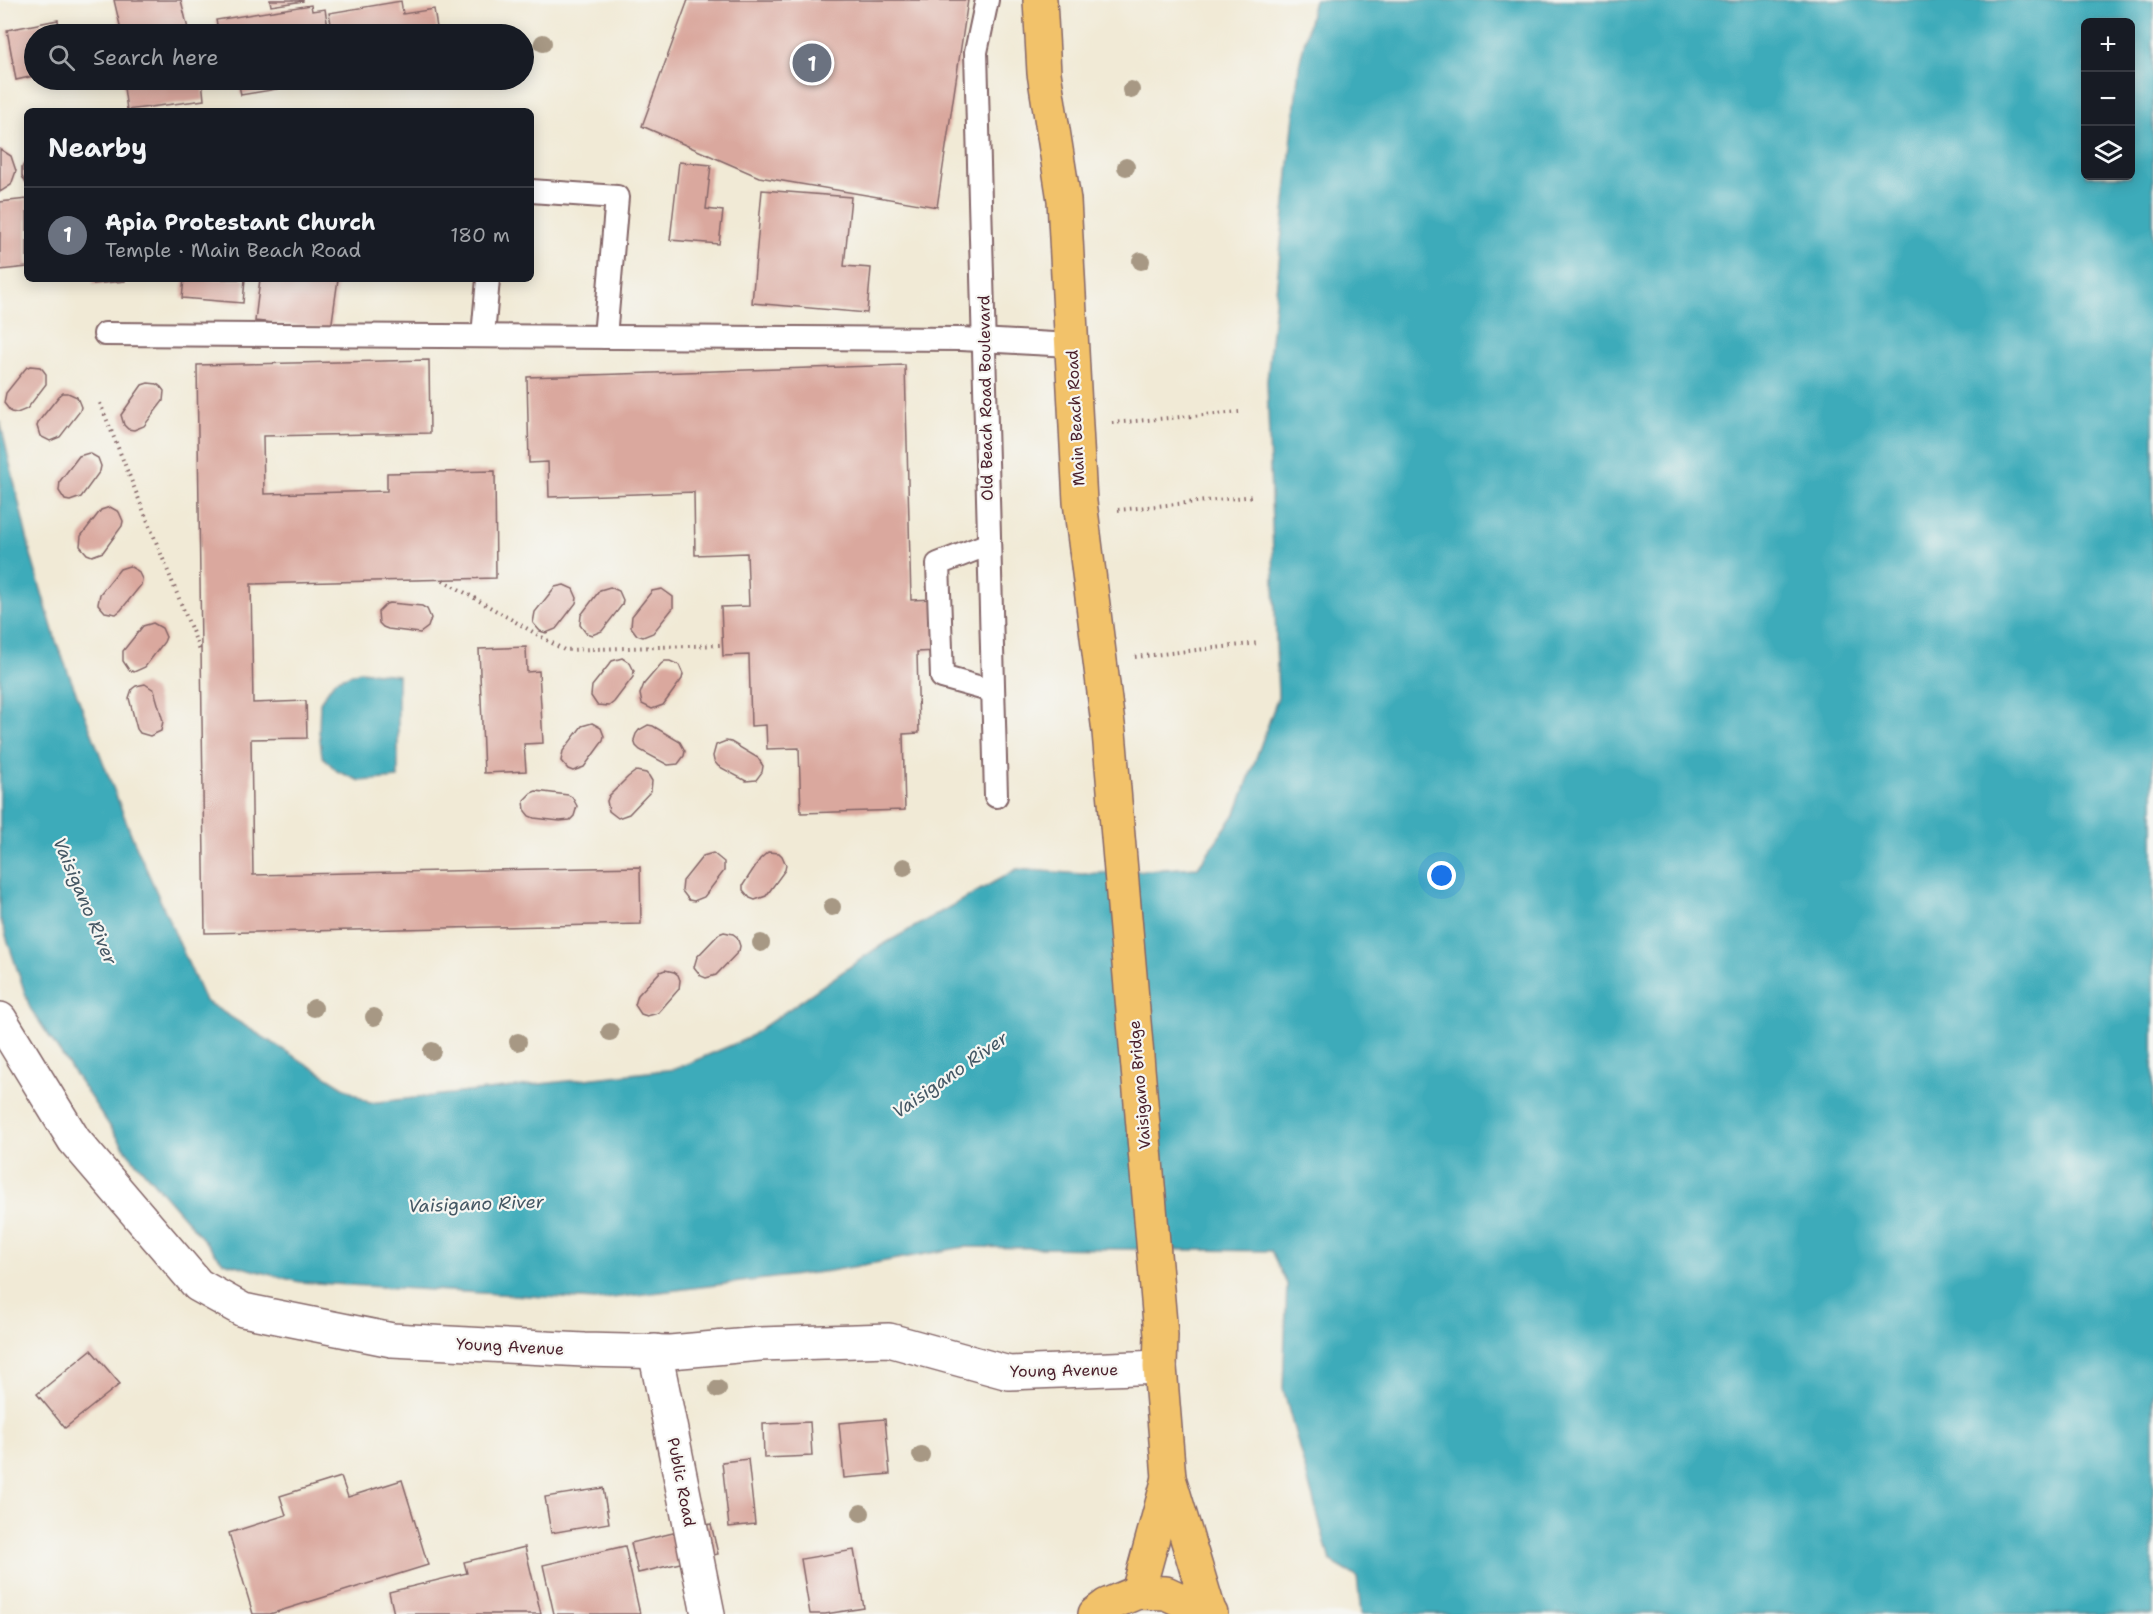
<!DOCTYPE html>
<html lang="en">
<head>
<meta charset="utf-8">
<style>
	:root { --surface:#171b24; --page:#20242c; --text:#f1f3f6; --muted:#9ea1a6; --line:#363941; --accent:#d93025 }
	body { margin:0; font-family:"Shantell Sans",sans-serif; background:var(--page); color:var(--text) }
	.controls { position:absolute; right:18px; top:18px; display:grid; overflow:hidden; border-radius:9px; box-shadow:0 3px 15px #0003 }
	.controls button { width:54px; height:54px; display:grid; place-items:center; padding:0; border:0; border-bottom:2px solid var(--line); background:var(--surface); color:var(--text); font:30px sans-serif }
	.you { position:absolute; left:1442px; top:876px; width:21px; height:21px; margin:-15px; border:4px solid #fff; border-radius:50%; background:#1a73e8; box-shadow:0 0 0 9px #1a73e833 }
	.badge { display:grid; place-items:center; width:39px; height:39px; border-radius:50%; background:var(--accent); color:#fff; font-size:20px; font-weight:700 }
	.pin { position:absolute; translate:-50% -50%; border:3px solid #fff; box-shadow:0 2px 6px #0006 }
	.list { margin:0; padding:0; list-style:none }
	h2 { display:flex; justify-content:space-between; align-items:center; height:78px; margin:0; padding:0 24px; font-size:26px }
	h2 small { font-size:20px; font-weight:400; color:var(--muted) }
	.list li { display:grid; grid-template-columns:39px 1fr auto; gap:18px; align-items:center; box-sizing:border-box; height:96px; padding:0 24px; border-top:2px solid var(--line) }
	.list b { display:block; font-size:22px; white-space:nowrap }
	.list p { margin:0; font-size:20px; white-space:nowrap; color:var(--muted) }
	.list em { font-size:20px; font-style:normal; color:var(--muted) }
	.icon { flex:none; width:33px; height:33px; fill:none; stroke:currentColor; stroke-width:2; stroke-linecap:round; stroke-linejoin:round }
	.map { position:relative; flex:none; width:2153px; height:1614px; overflow:hidden }
	.search { position:absolute; background:var(--surface); box-shadow:0 3px 15px #0003; left:24px; top:24px; width:510px; height:66px; display:flex; align-items:center; gap:15px; box-sizing:border-box; padding:0 21px; border-radius:33px; color:var(--muted); font-size:22px }
	.panel { position:absolute; background:var(--surface); box-shadow:0 3px 15px #0003; left:24px; top:108px; width:510px; height:174px; border-radius:9px }
	.map>svg:first-child { display:block }
	.water { fill:#3cabba; stroke:#436572; stroke-width:1.5; fill-rule:evenodd }
	.building { fill:#daa89e }
	.lines { fill:none; stroke-linecap:round; stroke-linejoin:round }
	.service-casing { stroke:#846667; stroke-width:26 }
	.minor-casing { stroke:#846667; stroke-width:36 }
	.primary-casing { stroke:#846667; stroke-width:36 }
	.path { stroke:#846667; stroke-width:4; stroke-dasharray:1.5 4.5; stroke-linecap:butt }
	.service { stroke:#fff; stroke-width:22 }
	.minor { stroke:#fff; stroke-width:33 }
	.primary { stroke:#f2c26a; stroke-width:33 }
	.tree { fill:#a79884 }
	.labels { text-anchor:middle; stroke-width:4.5; stroke-linejoin:round; paint-order:stroke }
	.street-label { font-size:16px; fill:#4a1f2b; stroke:#f6f6f2 }
	.water-label { font-size:18px; font-style:italic; fill:#445764; stroke:#f6f6f2 }
</style>
</head>
<body>
<div class="map">
<svg width="2153" height="1614" viewBox="0 0 2153 1614">
	<rect width="100%" height="100%" fill="#f6f6f2"/>
	<filter id="ink" filterUnits="userSpaceOnUse"><feTurbulence type="fractalNoise" baseFrequency=".0167" numOctaves="2"/><feDisplacementMap in="SourceGraphic" scale="12" xChannelSelector="R" yChannelSelector="G"/><feConvolveMatrix kernelMatrix="1 2 1 2 8 2 1 2 1" color-interpolation-filters="sRGB"/></filter>
	<filter id="wash" filterUnits="userSpaceOnUse"><feTurbulence type="fractalNoise" baseFrequency=".008" numOctaves="4" result="noise"/><feDisplacementMap in="SourceGraphic" scale="24" xChannelSelector="R" yChannelSelector="G"/><feGaussianBlur stdDeviation="1.35" result="paint"/><feColorMatrix in="noise" values="0 0 0 0 0 0 0 0 0 0 0 0 0 0 0 0 0 1.4 0 .05"/><feComposite in="paint" operator="in"/></filter>
	<g filter="url(#wash)">
		<rect width="100%" height="100%" fill="#f1ead6"/>
		<g class="water">
			<path d="M1314 0H2153V1614H1361L1357 1577 1330 1561 1283 1389 1287 1284 1271 1251 964 1247 830 1271 596 1300 299 1282 223 1262 128 1153 30 1008 0 918V421L32 559 56 641 133 839 205 1001 369 1103 675 1069 746 1039 877 948 1017 869 1082 874 1198 867 1237 811 1278 697 1267 381 1299 66ZM2086 22H2130V176H2086Z"/>
			<path d="M360 671 398 675V778L360 781 337 771 322 756 319 731 320 702 335 680Z"/>
		</g>
		<g id="blocks">
			<g class="building">
				<path d="M114 0H181L189 33 181 34H122Z"/>
				<path d="M270 0H303V1L271 6Z"/>
				<path d="M688 0H968L937 207 759 177 642 126Z"/>
				<path d="M401 1 403 14 434 9 438 34H333L329 13Z"/>
				<path d="M311 5 312 11 325 9 329 34H219L216 20Z"/>
				<path d="M58 20 60 34H34V76L16 80 7 30Z"/>
				<path d="M123 80H202L204 100 127 110Z"/>
				<path d="M238 80H275L277 89 241 95Z"/>
				<path d="M0 149 11 156 16 171 11 185 0 192Z"/>
				<path d="M27 157V186L22 176V168Z"/>
				<path d="M679 162 711 165 706 209 723 211 719 244 670 240Z"/>
				<path d="M762 190 851 197 844 266 871 268 867 313 752 303Z"/>
				<path d="M27 199V267L0 270V202Z"/>
				<path d="M93 279H125V281L93 284Z"/>
				<path d="M184 279H245L243 303 182 298Z"/>
				<path d="M260 279H338L331 329 255 321Z"/>
				<path d="M429 360 430 433 263 436 264 494 387 491V473L495 471 496 578 251 584 253 703 306 701 307 738 251 739 253 875 640 867 641 924 205 933 197 365Z"/>
				<path d="M905 365 911 600 935 599 936 651 917 652 919 733 903 734 905 810 801 813 799 748 767 749 766 725 751 726 749 655 723 656 721 607 749 606 747 553 695 555 694 492 549 497 548 462 529 463 527 377Z"/>
				<path d="M30 366 40 367 43 370 46 374V384L27 409 17 413 11 412 4 403 6 393 26 368Z"/>
				<path d="M148 383 157 384 161 387 164 391 163 401 144 426 134 430 128 429 124 425 121 415 142 385Z"/>
				<path d="M63 393H68L77 397 81 407 80 411 60 437 50 441 40 436 37 426 39 421 59 396Z"/>
				<path d="M89 453 98 458 101 466 100 471 81 497 70 501 65 500 59 491 60 481 79 456Z"/>
				<path d="M110 507 119 512 123 521 122 526 103 552 92 556 87 554 80 546 81 536 101 510Z"/>
				<path d="M129 566 138 571 142 579 141 585 121 610 116 614 105 612 98 604 100 594 120 569Z"/>
				<path d="M564 585 573 589 577 598 576 603 556 629 546 633 540 631 533 623 535 612 555 587Z"/>
				<path d="M610 587 619 591 623 600 622 605 602 631 592 635 586 633 580 625 581 615 600 590Z"/>
				<path d="M662 589 673 597V608L653 633 643 637 637 635 631 627 632 616 652 591Z"/>
				<path d="M390 603 422 606 427 609 431 618 428 627 420 633 388 629 383 627 379 623 378 612 386 604Z"/>
				<path d="M153 623 162 628 166 637 164 642 145 667 134 672 129 670 123 661V651L143 626Z"/>
				<path d="M526 647 527 672 539 671 543 743 524 744 526 771 484 773 479 649Z"/>
				<path d="M622 658 630 663 634 671 633 677 614 702 609 706 597 705 591 696 592 686 612 661Z"/>
				<path d="M665 661H670L679 665 683 674 682 679 663 705 652 709 642 704 640 694 644 684 661 664Z"/>
				<path d="M145 684 154 690 163 721 161 731 150 736 140 733 137 729 129 698 132 689 136 686Z"/>
				<path d="M592 723 601 728 604 736 603 741 584 767 573 771 568 769 561 761 563 751 582 726Z"/>
				<path d="M648 725 653 726 680 742 685 751 684 756 678 764 668 765 640 750 636 746 634 740 636 734 639 730Z"/>
				<path d="M726 741 731 742 758 758 763 766 762 772 756 780 746 781 718 766 714 761 713 756 716 745Z"/>
				<path d="M636 771 646 773 649 776 652 781 651 791 629 814 618 818 609 811 607 801 609 796 628 777Z"/>
				<path d="M536 791 568 795 572 797 577 806 574 816 570 820 560 821 534 818 529 816 525 811 524 800 531 793Z"/>
				<path d="M768 852 779 853 782 856 786 865 785 870 766 896 755 900 750 898 743 890V885L760 859Z"/>
				<path d="M713 853 724 862V871L704 897 694 901 689 900 682 891 683 881 703 856Z"/>
				<path d="M724 932 733 934 737 937 740 946 739 951 716 975 706 978 701 976 694 967 697 957 719 934Z"/>
				<path d="M665 970 674 972 678 975 680 980 679 989 658 1013 647 1016 641 1014 635 1005 638 995 660 972Z"/>
				<path d="M91 1350 120 1384 65 1428 37 1394Z"/>
				<path d="M885 1419 890 1474 844 1478 839 1423Z"/>
				<path d="M810 1422 812 1456 764 1458 763 1424Z"/>
				<path d="M748 1459 755 1524 729 1527 722 1462Z"/>
				<path d="M341 1477 348 1497 402 1480 428 1565 270 1614H253L229 1533 286 1515 280 1496Z"/>
				<path d="M603 1488 609 1523 551 1533 545 1497Z"/>
				<path d="M711 1524 718 1554 638 1573 631 1543Z"/>
				<path d="M625 1546 640 1614H554L543 1565Z"/>
				<path d="M525 1547 541 1614H394L389 1592 467 1573 464 1562Z"/>
				<path d="M854 1550 864 1608 825 1614H810L801 1559Z"/>
			</g>
		</g>
	</g>
	<g filter="url(#ink)">
		<use href="#blocks" fill-opacity="0" stroke="#846667" stroke-width="1.5"/>
		<g class="lines">
			<defs>
				<g id="service">
					<path d="M987 0 976 52 996 796"/>
					<path d="M531 191 617 197 605 337"/>
					<path d="M105 334 961 339 1071 345"/>
					<path d="M483 336 488 279"/>
					<path d="M989 544 938 564 942 677 992 691"/>
				</g>
				<g id="minor">
					<path d="M0 1019 74 1140 198 1285 243 1310 392 1340 584 1350 670 1352 760 1344 889 1340 1009 1373 1160 1367"/>
					<path d="M655 1351 708 1614"/>
				</g>
				<g id="primary">
					<path d="M1040 0 1044 73 1064 200 1080 502 1109 732 1161 1335 1160 1367 1169 1478 1209 1611"/>
					<path d="M1138 1592 1169 1478"/>
					<path d="M1095 1614 1107 1605 1138 1592 1166 1593 1211 1614"/>
				</g>
			</defs>
			<use href="#service" class="service-casing"/>
			<use href="#minor" class="minor-casing"/>
			<use href="#primary" class="primary-casing"/>
			<g class="path">
				<path d="M100 403 201 653"/>
				<path d="M1112 423 1239 412"/>
				<path d="M1118 510 1255 496"/>
				<path d="M443 580 564 650 722 645"/>
				<path d="M1135 657 1259 643"/>
			</g>
			<use href="#service" class="service"/>
			<use href="#minor" class="minor"/>
			<use href="#primary" class="primary"/>
		</g>
		<g class="tree">
			<circle cx="543" cy="43" r="9"/>
			<circle cx="1131" cy="90" r="9"/>
			<circle cx="1126" cy="167" r="9"/>
			<circle cx="1141" cy="261" r="9"/>
			<circle cx="904" cy="867" r="9"/>
			<circle cx="832" cy="907" r="9"/>
			<circle cx="761" cy="943" r="9"/>
			<circle cx="314" cy="1008" r="9"/>
			<circle cx="374" cy="1017" r="9"/>
			<circle cx="610" cy="1032" r="9"/>
			<circle cx="518" cy="1042" r="9"/>
			<circle cx="432" cy="1051" r="9"/>
			<circle cx="718" cy="1389" r="9"/>
			<circle cx="921" cy="1455" r="9"/>
			<circle cx="861" cy="1513" r="9"/>
		</g>
	</g>
	<g class="labels">
		<g class="street-label">
			<text transform="translate(985 398) rotate(-91)" y="6">Old Beach Road Boulevard</text>
			<text transform="translate(1075 418) rotate(-93)" y="6">Main Beach Road</text>
			<text transform="translate(1139 1085) rotate(-95)" y="6">Vaisigano Bridge</text>
			<text transform="translate(510 1346) rotate(3)" y="6">Young Avenue</text>
			<text transform="translate(1064 1370) rotate(-1)" y="6">Young Avenue</text>
			<text transform="translate(682 1482) rotate(79)" y="6">Public Road</text>
		</g>
		<g class="water-label">
			<text transform="translate(85 901) rotate(67)" y="6">Vaisigano River</text>
			<text transform="translate(950 1075) rotate(-35)" y="6">Vaisigano River</text>
			<text transform="translate(476 1204) rotate(-2)" y="6">Vaisigano River</text>
		</g>
	</g>
</svg>
<div class="controls">
<button>+</button>
<button>−</button>
<button><svg class="icon" aria-label="layers" viewBox="0 0 24 24"><path d="M12 4l9 5-9 5-9-5zM3 14l9 5 9-5"/></svg></button>
</div>
<div class="you"></div>
<div class="pin badge" style="left:812px;top:63px;background:#6b7280">1</div>
<div class="search"><svg class="icon" aria-label="search" viewBox="0 0 24 24"><circle cx="10" cy="10" r="6"/><path d="M15 15l6 6"/></svg>Search here</div>
<section class="panel">
<h2>Nearby<small></small></h2>
<ul class="list">
<li><span class="badge" style="background:#6b7280">1</span><div><b>Apia Protestant Church</b><p>Temple · Main Beach Road</p></div><em>180 m</em></li>
</ul>
</section>
</div>
</body>
</html>
